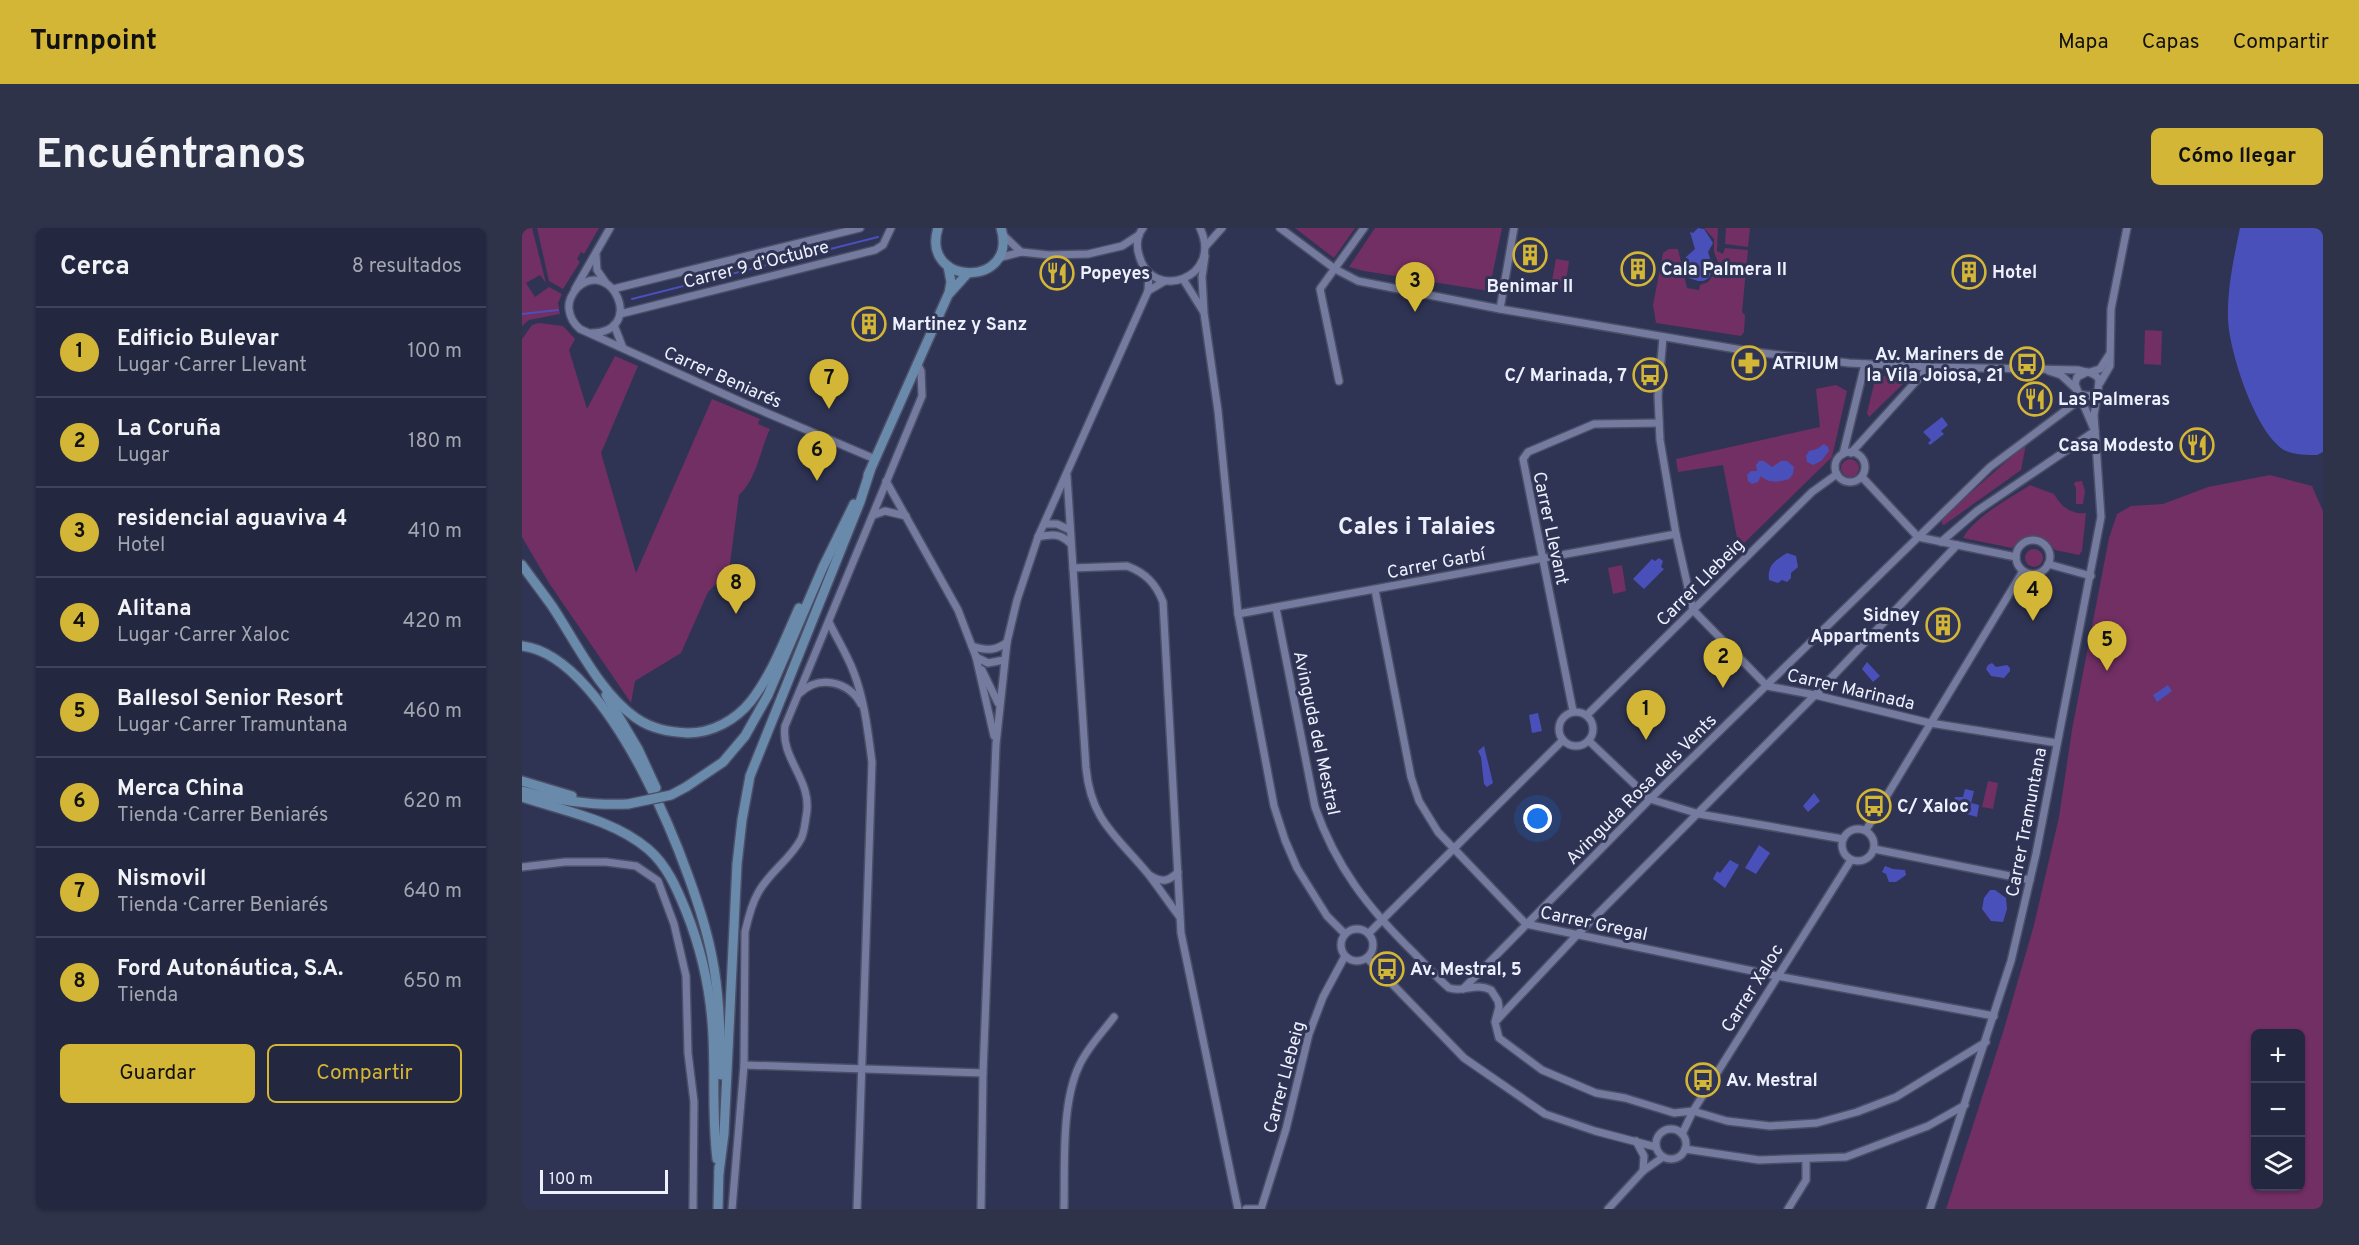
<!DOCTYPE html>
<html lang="es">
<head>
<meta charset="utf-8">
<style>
	:root { --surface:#23273f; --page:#2f334a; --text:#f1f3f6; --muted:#a3a5b0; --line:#404459; --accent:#d3b635 }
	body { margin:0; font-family:Overpass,sans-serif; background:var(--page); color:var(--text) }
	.controls { position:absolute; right:18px; bottom:18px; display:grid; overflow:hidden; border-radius:9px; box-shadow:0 2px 4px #0004 }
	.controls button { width:54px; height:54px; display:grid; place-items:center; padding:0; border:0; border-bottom:2px solid var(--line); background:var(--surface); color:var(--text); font:30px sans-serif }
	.scale { position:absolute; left:18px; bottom:15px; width:128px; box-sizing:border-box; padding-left:6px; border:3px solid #edf0fd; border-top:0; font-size:16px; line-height:21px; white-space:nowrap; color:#edf0fd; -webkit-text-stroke:4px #2f3454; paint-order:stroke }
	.you { position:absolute; left:1016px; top:591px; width:21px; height:21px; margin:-15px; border:4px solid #fff; border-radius:50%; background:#1a73e8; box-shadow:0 0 0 9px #1a73e833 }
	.badge { display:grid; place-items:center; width:39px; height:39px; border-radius:50%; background:var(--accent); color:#111; font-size:20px; font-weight:700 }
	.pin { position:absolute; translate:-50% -50px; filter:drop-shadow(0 2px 3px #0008) }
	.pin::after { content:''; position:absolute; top:32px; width:21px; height:18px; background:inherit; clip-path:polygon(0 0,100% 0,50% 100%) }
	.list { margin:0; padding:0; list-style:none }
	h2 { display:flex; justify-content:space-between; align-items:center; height:78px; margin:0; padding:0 24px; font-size:26px }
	h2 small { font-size:20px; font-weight:400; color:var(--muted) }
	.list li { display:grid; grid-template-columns:39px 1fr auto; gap:18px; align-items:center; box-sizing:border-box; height:90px; padding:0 24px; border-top:2px solid var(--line) }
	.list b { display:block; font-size:22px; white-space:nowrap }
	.list p { margin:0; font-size:20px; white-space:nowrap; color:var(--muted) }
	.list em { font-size:20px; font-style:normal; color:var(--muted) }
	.actions { display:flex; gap:12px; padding:18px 24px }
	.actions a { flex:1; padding:14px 0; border:2px solid var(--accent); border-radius:9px; text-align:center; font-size:21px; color:var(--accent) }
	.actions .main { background:var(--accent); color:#111 }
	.icon { flex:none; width:33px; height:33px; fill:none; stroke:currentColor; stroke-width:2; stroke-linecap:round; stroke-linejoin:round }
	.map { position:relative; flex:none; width:1801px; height:981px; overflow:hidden; border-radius:9px }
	header { display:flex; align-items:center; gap:36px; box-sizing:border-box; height:84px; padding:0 30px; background:var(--accent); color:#111 }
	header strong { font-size:28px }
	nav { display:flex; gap:33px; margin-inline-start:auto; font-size:21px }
	.intro { display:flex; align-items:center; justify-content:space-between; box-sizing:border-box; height:144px; padding:0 36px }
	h1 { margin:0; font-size:42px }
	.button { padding:15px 27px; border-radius:9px; background:var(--accent); color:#111; font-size:21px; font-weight:700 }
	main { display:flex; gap:36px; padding:0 36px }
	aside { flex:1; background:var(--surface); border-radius:9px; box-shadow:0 2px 4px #0004 }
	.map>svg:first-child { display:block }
	.green { fill:#712f64; fill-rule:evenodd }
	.water { fill:#4a50ba }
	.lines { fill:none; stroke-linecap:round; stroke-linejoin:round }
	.stream { stroke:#4a50ba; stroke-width:2 }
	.street-casing { stroke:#4a4e67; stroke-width:10 }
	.secondary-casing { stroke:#4a4e67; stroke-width:12 }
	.street { stroke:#747b9f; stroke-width:7 }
	.secondary { stroke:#698aaa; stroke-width:9 }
	.secondary-bridge-casing { stroke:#4a4e67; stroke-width:12; stroke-linecap:butt }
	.secondary-bridge { stroke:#698aaa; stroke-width:9 }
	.labels { text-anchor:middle; stroke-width:6; stroke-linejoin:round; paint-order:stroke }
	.street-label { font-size:18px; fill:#edf0fd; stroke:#2f3454 }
	.poi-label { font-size:18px; font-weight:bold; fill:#edf0fd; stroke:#2f3454; text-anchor:start }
	.district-label { font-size:24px; font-weight:bold; fill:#edf0fd; stroke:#2f3454 }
</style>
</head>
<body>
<header>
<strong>Turnpoint</strong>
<nav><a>Mapa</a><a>Capas</a><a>Compartir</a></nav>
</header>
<div class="intro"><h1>Encuéntranos</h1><a class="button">Cómo llegar</a></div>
<main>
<aside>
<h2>Cerca<small>8 resultados</small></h2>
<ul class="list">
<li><span class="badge">1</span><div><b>Edificio Bulevar</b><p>Lugar · Carrer Llevant</p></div><em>100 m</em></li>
<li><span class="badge">2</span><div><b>La Coruña</b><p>Lugar</p></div><em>180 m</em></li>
<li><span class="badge">3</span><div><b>residencial aguaviva 4</b><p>Hotel</p></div><em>410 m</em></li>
<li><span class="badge">4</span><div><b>Alitana</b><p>Lugar · Carrer Xaloc</p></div><em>420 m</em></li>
<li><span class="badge">5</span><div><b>Ballesol Senior Resort</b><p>Lugar · Carrer Tramuntana</p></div><em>460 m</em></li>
<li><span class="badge">6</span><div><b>Merca China</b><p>Tienda · Carrer Beniarés</p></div><em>620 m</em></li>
<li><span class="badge">7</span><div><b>Nismovil</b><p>Tienda · Carrer Beniarés</p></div><em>640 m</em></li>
<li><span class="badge">8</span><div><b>Ford Autonáutica, S.A.</b><p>Tienda</p></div><em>650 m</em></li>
</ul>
<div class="actions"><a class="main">Guardar</a><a>Compartir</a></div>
</aside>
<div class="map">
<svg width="1801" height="981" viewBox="0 0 1801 981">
	<rect width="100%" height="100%" fill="#2f3454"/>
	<g class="green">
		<path d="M0 0H10L24 55 18 47 4 55 13 69 27 59 40 66 36 75 38 86 7 92 0 98Z"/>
		<path d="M15 0H77L62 26 59 24 55 31 58 34 41 61 27 53Z"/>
		<path d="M773 0H833L812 30Z"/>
		<path d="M853 0H980L967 63 842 43 827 39Z"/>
		<path d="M1182 0H1196L1195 23 1201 26 1203 20 1226 22 1220 84 1223 87 1222 104 1219 108 1134 95 1131 77 1141 25 1147 21H1156L1165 60 1177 62 1178 57 1186 54 1193 45 1196 34 1192 24V11Z"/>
		<path d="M1204 0H1228L1226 19 1203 16Z"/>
		<path d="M1034 31 1047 33 1043 60 1029 58Z"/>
		<path d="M17 95 41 98 53 111 47 122 65 181 93 128 116 138 79 225 114 345 190 171 238 191 236 196 248 201C238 222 235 251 217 267L207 343 186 364 159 425 113 453 109 475 27 355 0 309V111L10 97Z"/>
		<path d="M1623 102 1640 103 1639 137 1622 136Z"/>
		<path d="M1359 148 1388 149 1347 189 1345 185 1352 156Z"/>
		<path d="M1314 157 1325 163 1310 229 1217 320 1201 237 1156 244 1154 231 1298 199 1294 161Z"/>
		<path d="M1504 216 1499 242 1422 297 1420 296V290Z"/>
		<circle cx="1328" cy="240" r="9"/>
		<path d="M1748 247 1790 258 1801 283V981H1424L1482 801 1512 697 1537 589 1550 502 1587 310 1595 286 1609 278 1641 276 1686 259ZM1734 806H1778V958H1734Z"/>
		<path d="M1560 253 1563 263 1561 276H1554V260L1552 256 1553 254Z"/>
		<path d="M1508 257 1532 266C1539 278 1549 287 1564 285L1560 323 1557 327 1533 322 1525 313 1512 309 1503 310 1490 320 1441 310C1452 289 1488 270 1508 257Z"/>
		<circle cx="1512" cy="330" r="9"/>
		<path d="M1100 337 1104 363 1091 366 1086 340Z"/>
		<path d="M1466 553 1476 555 1471 581 1460 579Z"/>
	</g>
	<g class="water">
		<path d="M1176 0 1182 1 1191 15 1186 24C1192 40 1192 61 1167 50L1162 41 1164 29 1173 21 1168 4 1171 5Z"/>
		<path d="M1718 0H1801V224L1795 227C1786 227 1773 227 1764 223 1734 208 1707 123 1706 91 1705 61 1712 29 1718 0Z"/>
		<path d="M1420 189 1426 197 1419 203 1422 206 1408 217 1406 215 1409 212 1401 204Z"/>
		<path d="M1302 216 1306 219 1307 223 1299 233 1291 237 1285 234 1284 228 1287 223 1295 221Z"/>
		<path d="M1237 233H1242L1250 239 1259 233H1265L1272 239 1271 246 1267 251C1257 254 1247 256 1239 248L1236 254 1230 256 1226 253 1225 247 1229 243H1235L1234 237Z"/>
		<path d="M1265 325 1274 328 1276 339 1269 345V350L1265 354 1260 352 1256 355 1247 352C1245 337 1254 332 1265 325Z"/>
		<path d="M1137 330 1141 333 1139 339 1142 341 1122 361 1111 351 1130 331 1133 333Z"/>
		<path d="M1345 434 1358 448 1351 454 1340 441Z"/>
		<path d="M1470 435 1474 439 1485 437 1488 440V443L1482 450 1469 448 1464 441 1466 437Z"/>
		<path d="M1646 457 1650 463 1635 474 1631 467Z"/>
		<path d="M1016 485 1020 503 1010 505 1007 487Z"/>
		<path d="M962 518 971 555 965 559 962 556 959 529 956 523Z"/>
		<path d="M1443 561 1452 563 1449 575 1457 577 1455 589 1430 582 1433 569H1441Z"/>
		<path d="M1292 565 1298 573 1286 584 1281 578Z"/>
		<path d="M1237 617 1248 625 1234 646 1223 640Z"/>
		<path d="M1208 632 1217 637 1203 660 1191 651 1195 643 1198 645Z"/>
		<path d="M1363 638 1371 641 1383 642 1384 647 1374 654H1367L1364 646 1360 644Z"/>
		<path d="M1468 662H1473L1484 670 1485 681 1481 694 1469 693 1460 681 1462 670Z"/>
	</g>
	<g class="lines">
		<g class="stream">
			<path d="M110 71 356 9"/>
			<path d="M0 86 36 82"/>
		</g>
		<defs>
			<g id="street">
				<path d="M621 0C615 7 614 18 617 27 629 75 702 51 678 0"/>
				<path d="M758 0 813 41 836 53 978 81 1232 124 1327 135 1407 139 1556 142C1564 144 1572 144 1577 151L1576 163 1567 168 1557 166 1553 156 1555 149 1565 144"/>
				<path d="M481 7 499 24"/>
				<path d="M684 18 700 0"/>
				<path d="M74 27 75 42 84 55"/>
				<path d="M683 28 680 49 682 85 696 183 716 386 752 578 763 612 775 640 805 688 823 706"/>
				<path d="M476 30 499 24 527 27 566 26 600 18 617 7"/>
				<path d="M661 51 681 83"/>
				<path d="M53 61 88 0"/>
				<path d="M91 61 338 0"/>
				<path d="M626 63 643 53"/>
				<path d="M978 81 992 0"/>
				<path d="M98 86 353 22 361 17 369 0"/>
				<path d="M92 97 101 120"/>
				<path d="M70 105C124 104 90 28 55 60 50 66 46 73 47 81 48 90 52 96 58 101L224 176 353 231"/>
				<path d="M1141 109 1136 168 1138 212 1154 306 1171 382 1245 458 1293 467 1408 495 1535 515"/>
				<path d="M1527 143 1539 147 1553 160"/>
				<path d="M1568 144 1578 141 1587 127"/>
				<path d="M817 153 798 61 842 0"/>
				<path d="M1578 155 1588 138 1589 81 1605 0"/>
				<path d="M1557 166 1571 199"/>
				<circle cx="1328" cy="239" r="15"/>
				<path d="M1329 225 1407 139"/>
				<path d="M1321 226 1343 136"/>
				<path d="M545 248 564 540C569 593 595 608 627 647 637 660 647 675 657 688"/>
				<path d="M1340 249 1396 309 1494 329"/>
				<path d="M364 253 436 382 454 429 472 508"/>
				<path d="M352 287 363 283 384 288"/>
				<path d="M523 296H535L548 302"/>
				<path d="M516 309C531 306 538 305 549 316"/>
				<circle cx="1511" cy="329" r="17"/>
				<path d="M1419 314 1455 283 1573 203"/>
				<path d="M1526 336 1569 348"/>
				<path d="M551 340 605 338C624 345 634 356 641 374L659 705 716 981"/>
				<path d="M853 362 889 549 897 573 916 604 1004 696 1255 748 1472 788"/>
				<path d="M754 380 793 579C814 639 846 680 891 724 903 736 914 749 927 760 942 765 954 754 969 762L976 773 977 779 973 794 977 810 1020 842 1074 865 1103 870 1152 885 1171 883 1205 893 1248 898 1295 895 1335 884 1374 869 1464 814"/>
				<path d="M716 386 1154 306"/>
				<path d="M307 394C315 411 326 428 332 445 343 474 346 505 350 534L335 981"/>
				<path d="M450 418C464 423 474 423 485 414"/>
				<path d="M454 429 466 435 482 432"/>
				<path d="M460 442 476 475"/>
				<path d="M278 465C298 446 327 454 339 476"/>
				<path d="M1051 483 1001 231 1006 224 1072 196 1137 195"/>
				<circle cx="1054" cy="501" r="17"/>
				<path d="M1065 487 1290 264 1315 246"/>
				<path d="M1067 513 1128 571 1177 586 1321 611"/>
				<circle cx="1336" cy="617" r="16"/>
				<path d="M1344 602 1501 343"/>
				<path d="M1352 621 1508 652"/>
				<path d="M0 639 43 634H84L114 638 136 653 152 696 164 748 166 825 172 874 171 981"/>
				<path d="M629 648C641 655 647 653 656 644"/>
				<circle cx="835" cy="717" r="16"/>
				<path d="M847 705 1041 512"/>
				<path d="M845 730 942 830 1023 886 1073 903 1134 919"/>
				<path d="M941 761 1128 571 1468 239 1552 176 1555 163"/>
				<path d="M975 792 1055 707 1293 467 1435 317"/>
				<path d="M222 837 461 845"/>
				<circle cx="1149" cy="916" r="15"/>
				<path d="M1160 906 1171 883 1329 632"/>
				<path d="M1114 913 1122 928 1121 943"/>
				<path d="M1163 921 1237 932 1324 929 1406 898 1443 877"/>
				<path d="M210 981 222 837 223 704C226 691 229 677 236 665 247 644 268 632 279 611 282 605 283 596 284 589 292 552 258 532 263 498L400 168 399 143 395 135"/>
				<path d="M459 981 461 845 474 516 485 414 495 372 516 309 626 63 627 45"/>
				<path d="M542 981C543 939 539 876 557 838 565 820 580 805 592 789"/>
				<path d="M724 981H739"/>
				<path d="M739 981 764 901 787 806 801 769 823 728"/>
				<path d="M1086 981 1121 943 1141 929"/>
				<path d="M1266 981 1284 952V931"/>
				<path d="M1408 981 1489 733 1514 626 1579 289 1572 187 1576 163"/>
			</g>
			<g id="secondary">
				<path d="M416 0C398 59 497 60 479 0"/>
				<path d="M426 38 429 54 427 65"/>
				<path d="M346 247 426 67 445 46"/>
				<path d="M0 337C10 351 20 364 30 378 54 414 78 465 114 490 130 501 147 504 166 505 190 505 214 492 229 473 250 446 263 411 277 380"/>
				<path d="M0 418C89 428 175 650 190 729 198 768 198 808 199 847"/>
				<path d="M84 467 116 521 134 560"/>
				<path d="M0 553 50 568"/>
				<path d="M164 559 201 534 223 508 246 467 301 339 332 276"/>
				<path d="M0 563C35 572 70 578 106 576"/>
				<path d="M0 569C42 583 92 592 126 621 145 637 155 661 164 683 180 723 189 764 191 808 193 849 190 890 195 931"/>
				<path d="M197 945 202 906 215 636 220 592 228 548 338 274 348 243"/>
				<path d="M196 981 197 939"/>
			</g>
		</defs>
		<use href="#street" class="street-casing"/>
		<use href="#secondary" class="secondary-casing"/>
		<use href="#street" class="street"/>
		<use href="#secondary" class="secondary"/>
		<defs>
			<path id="secondary-bridge" d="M106 576 149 567 164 559"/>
		</defs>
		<use href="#secondary-bridge" class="secondary-bridge-casing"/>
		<use href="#secondary-bridge" class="secondary-bridge"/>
	</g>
	<defs>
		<symbol id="building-ring" viewBox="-11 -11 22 22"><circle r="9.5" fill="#2f3454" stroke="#d3b635" stroke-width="1.5"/><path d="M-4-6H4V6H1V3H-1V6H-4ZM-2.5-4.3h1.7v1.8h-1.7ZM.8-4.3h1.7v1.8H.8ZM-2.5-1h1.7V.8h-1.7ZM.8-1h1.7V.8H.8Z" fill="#d3b635"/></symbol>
		<symbol id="restaurant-ring" viewBox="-11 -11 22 22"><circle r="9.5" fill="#2f3454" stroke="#d3b635" stroke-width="1.5"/><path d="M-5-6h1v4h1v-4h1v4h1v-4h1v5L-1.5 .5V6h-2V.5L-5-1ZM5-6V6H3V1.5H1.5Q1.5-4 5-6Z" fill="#d3b635"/></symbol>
		<symbol id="pharmacy-ring" viewBox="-11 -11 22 22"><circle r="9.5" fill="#2f3454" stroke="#d3b635" stroke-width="1.5"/><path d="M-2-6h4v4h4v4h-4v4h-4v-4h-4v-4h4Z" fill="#d3b635"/></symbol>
		<symbol id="bus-ring" viewBox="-11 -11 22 22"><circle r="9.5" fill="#2f3454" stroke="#d3b635" stroke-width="1.5"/><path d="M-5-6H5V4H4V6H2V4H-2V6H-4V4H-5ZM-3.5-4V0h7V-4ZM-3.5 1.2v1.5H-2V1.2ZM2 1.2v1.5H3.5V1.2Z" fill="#d3b635"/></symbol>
	</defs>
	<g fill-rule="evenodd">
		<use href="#building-ring" x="989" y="8" width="38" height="38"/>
		<use href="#building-ring" x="1097" y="22" width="38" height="38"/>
		<use href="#building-ring" x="1428" y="25" width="38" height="38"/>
		<use href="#restaurant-ring" x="516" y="26" width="38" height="38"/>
		<use href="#building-ring" x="328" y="77" width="38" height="38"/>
		<use href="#pharmacy-ring" x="1208" y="116" width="38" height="38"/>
		<use href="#bus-ring" x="1486" y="117" width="38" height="38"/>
		<use href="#bus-ring" x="1109" y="128" width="38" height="38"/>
		<use href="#restaurant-ring" x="1494" y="152" width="38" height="38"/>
		<use href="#restaurant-ring" x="1656" y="198" width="38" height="38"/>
		<use href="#building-ring" x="1402" y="378" width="38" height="38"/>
		<use href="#bus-ring" x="1333" y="559" width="38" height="38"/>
		<use href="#bus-ring" x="846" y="722" width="38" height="38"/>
		<use href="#bus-ring" x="1162" y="833" width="38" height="38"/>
	</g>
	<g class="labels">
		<g class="street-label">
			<text transform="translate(234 36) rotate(-14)" y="6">Carrer 9 d’Octubre</text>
			<text transform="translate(201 149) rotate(24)" y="6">Carrer Beniarés</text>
			<text transform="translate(1029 300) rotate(78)" y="6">Carrer Llevant</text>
			<text transform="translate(914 335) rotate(-11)" y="6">Carrer Garbí</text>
			<text transform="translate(1178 354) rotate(-45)" y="6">Carrer Llebeig</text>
			<text transform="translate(1329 461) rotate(13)" y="6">Carrer Marinada</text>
			<text transform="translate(795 505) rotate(78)" y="6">Avinguda del Mestral</text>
			<text transform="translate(1119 561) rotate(-45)" y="6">Avinguda Rosa dels Vents</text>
			<text transform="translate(1504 594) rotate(-79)" y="6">Carrer Tramuntana</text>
			<text transform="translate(1072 695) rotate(12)" y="6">Carrer Gregal</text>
			<text transform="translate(1230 760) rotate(-58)" y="6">Carrer Xaloc</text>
			<text transform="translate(762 849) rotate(-75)" y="6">Carrer Llebeig</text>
		</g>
		<g class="poi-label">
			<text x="1139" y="47">Cala Palmera II</text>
			<text x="1470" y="50">Hotel</text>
			<text x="558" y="51">Popeyes</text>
			<text x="1008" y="64" text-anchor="middle">Benimar II</text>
			<text x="370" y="102">Martinez y Sanz</text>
			<text x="1482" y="132" text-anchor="end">Av. Mariners de<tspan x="1482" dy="21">la Vila Joiosa, 21</tspan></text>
			<text x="1250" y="141">ATRIUM</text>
			<text x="1105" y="153" text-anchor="end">C/ Marinada, 7</text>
			<text x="1536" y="177">Las Palmeras</text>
			<text x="1652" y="223" text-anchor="end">Casa Modesto</text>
			<text x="1398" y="393" text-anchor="end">Sidney<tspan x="1398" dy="21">Appartments</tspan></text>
			<text x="1375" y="584">C/ Xaloc</text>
			<text x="888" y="747">Av. Mestral, 5</text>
			<text x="1204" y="858">Av. Mestral</text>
		</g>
		<g class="district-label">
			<text x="895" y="306">Cales i Talaies</text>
		</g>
	</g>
</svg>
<div class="controls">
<button>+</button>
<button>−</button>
<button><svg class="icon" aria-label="layers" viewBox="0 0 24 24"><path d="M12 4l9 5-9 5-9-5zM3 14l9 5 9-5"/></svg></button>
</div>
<div class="scale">100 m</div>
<div class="you"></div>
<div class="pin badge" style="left:1124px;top:512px">1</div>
<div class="pin badge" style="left:1201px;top:460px">2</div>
<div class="pin badge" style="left:893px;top:84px">3</div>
<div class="pin badge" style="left:1511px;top:393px">4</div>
<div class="pin badge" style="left:1585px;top:443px">5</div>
<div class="pin badge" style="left:295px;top:253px">6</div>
<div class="pin badge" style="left:307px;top:181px">7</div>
<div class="pin badge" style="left:214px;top:386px">8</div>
</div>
</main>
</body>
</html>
